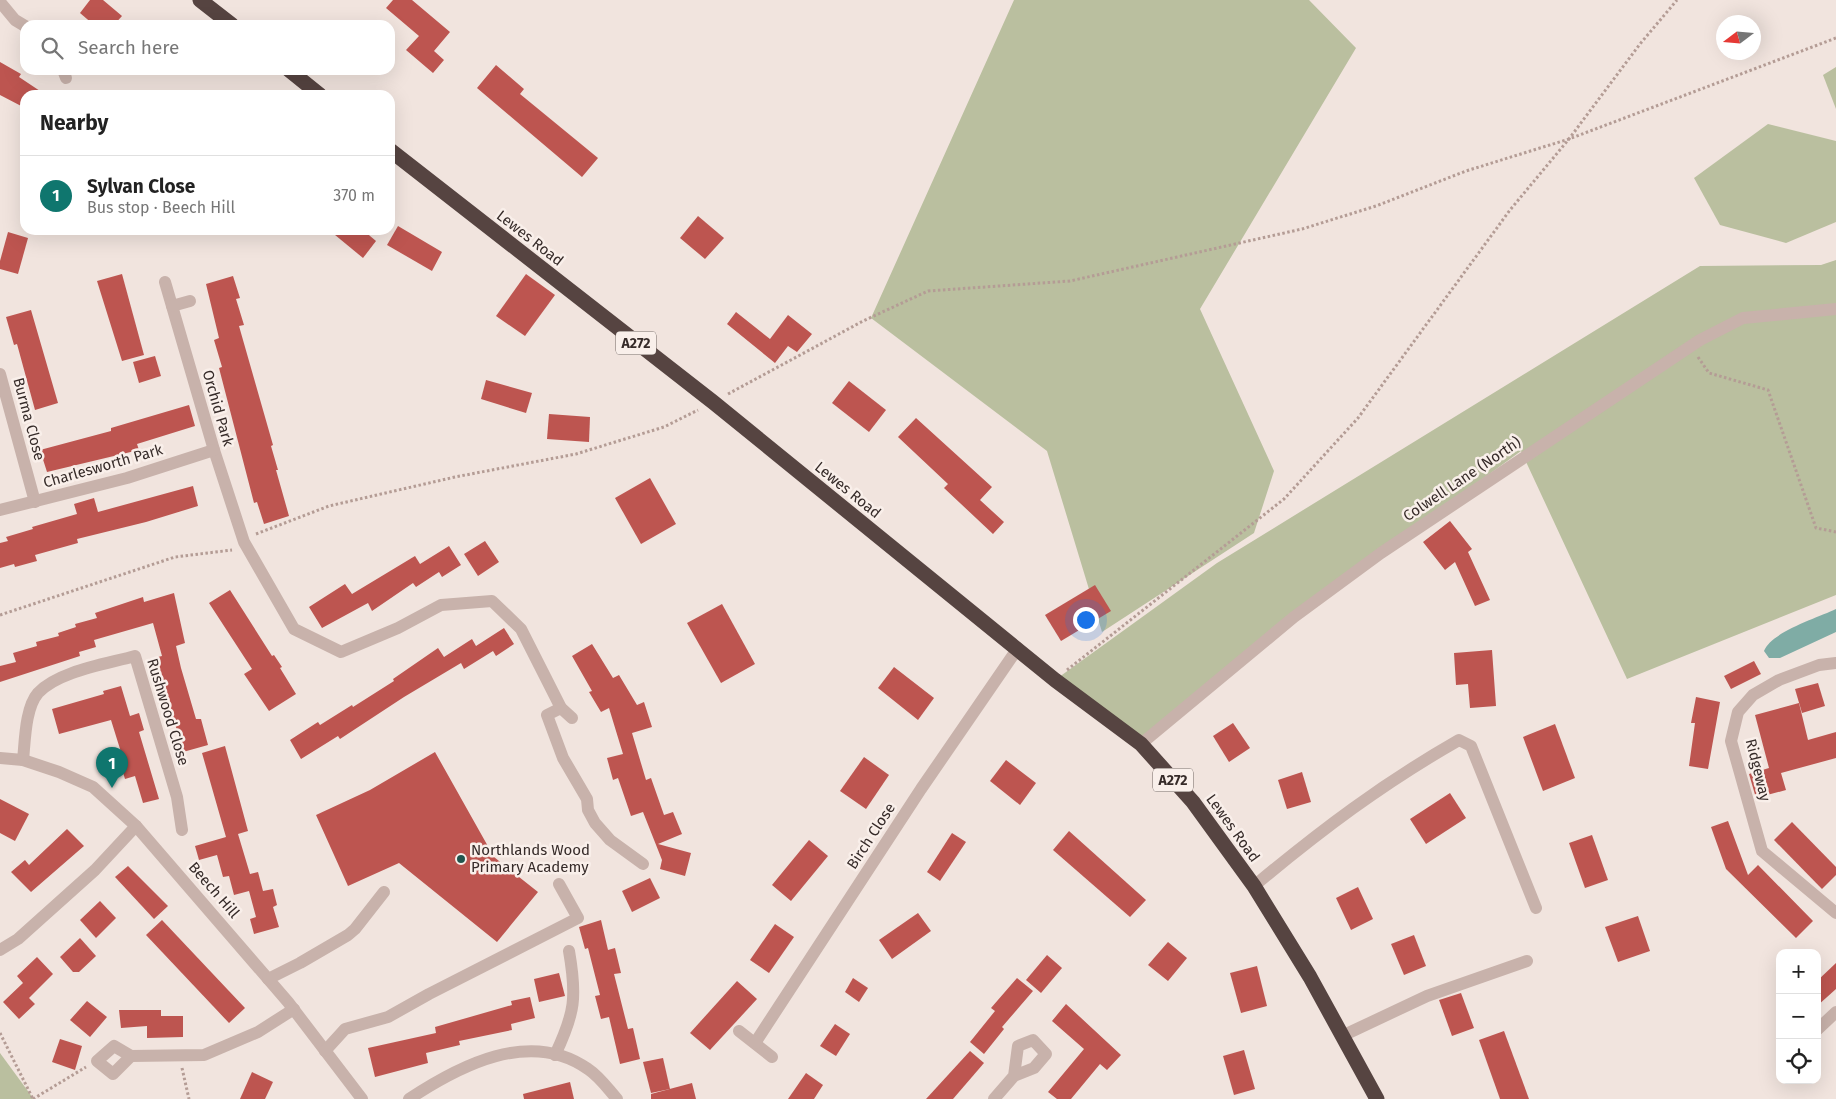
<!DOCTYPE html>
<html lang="en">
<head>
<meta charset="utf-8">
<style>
	:root { --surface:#fff; --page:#f6f6f6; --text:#222; --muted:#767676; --line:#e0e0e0; --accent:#0f766e }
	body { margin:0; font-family:"Fira Sans",sans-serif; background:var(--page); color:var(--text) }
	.controls { position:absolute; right:15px; bottom:15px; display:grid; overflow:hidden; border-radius:10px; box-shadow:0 5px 20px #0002 }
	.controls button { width:45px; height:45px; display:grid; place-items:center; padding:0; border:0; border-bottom:1px solid var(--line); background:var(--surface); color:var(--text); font:25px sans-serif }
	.compass { position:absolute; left:1716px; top:15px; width:45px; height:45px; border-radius:50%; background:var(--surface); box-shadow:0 5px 20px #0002; rotate:254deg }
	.you { position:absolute; left:1085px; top:619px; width:18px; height:18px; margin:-12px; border:4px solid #fff; border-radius:50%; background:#1a73e8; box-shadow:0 0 0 8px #1a73e833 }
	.badge { display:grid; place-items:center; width:32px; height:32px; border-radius:50%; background:var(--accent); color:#fff; font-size:16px; font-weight:700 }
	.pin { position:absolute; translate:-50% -41px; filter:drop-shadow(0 1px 2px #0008) }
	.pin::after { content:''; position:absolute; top:26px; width:18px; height:15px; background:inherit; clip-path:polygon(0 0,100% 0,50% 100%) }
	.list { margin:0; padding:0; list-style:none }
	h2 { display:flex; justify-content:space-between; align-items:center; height:65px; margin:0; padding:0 20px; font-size:21px }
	h2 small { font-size:16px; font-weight:400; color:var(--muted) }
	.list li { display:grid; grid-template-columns:32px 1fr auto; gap:15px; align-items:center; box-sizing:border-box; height:80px; padding:0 20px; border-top:1px solid var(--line) }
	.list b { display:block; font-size:19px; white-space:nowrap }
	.list p { margin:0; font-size:16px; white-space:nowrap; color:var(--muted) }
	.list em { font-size:16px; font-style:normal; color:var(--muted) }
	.icon { flex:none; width:28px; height:28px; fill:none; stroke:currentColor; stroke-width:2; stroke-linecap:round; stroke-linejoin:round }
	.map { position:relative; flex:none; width:1836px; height:1099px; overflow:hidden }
	.search { position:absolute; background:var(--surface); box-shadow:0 5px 20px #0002; left:20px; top:20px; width:375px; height:55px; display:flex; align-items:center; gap:12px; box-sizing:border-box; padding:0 18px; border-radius:15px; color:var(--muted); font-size:19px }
	.panel { position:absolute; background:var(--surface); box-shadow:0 5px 20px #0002; left:20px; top:90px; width:375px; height:145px; border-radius:15px }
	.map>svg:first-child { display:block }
	.green { fill:#babf9f }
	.water { fill:#7faca5 }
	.building { fill:#bd5550 }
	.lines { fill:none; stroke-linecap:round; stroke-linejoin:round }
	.path { stroke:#b49c95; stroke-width:3; stroke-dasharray:2.5 2.5; stroke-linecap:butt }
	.minor { stroke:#c8b2ab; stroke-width:12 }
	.highway { stroke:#564441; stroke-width:15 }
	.poi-dot { fill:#22554e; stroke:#f9efea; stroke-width:2 }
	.labels { text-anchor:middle; stroke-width:5; stroke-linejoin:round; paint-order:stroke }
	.shield { fill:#f9efea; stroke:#706663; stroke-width:1 }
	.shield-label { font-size:14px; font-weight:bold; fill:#362b29 }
	.street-label { font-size:15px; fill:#362b29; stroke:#f9efea }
	.poi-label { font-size:15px; fill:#362b29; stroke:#f9efea; text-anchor:start }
</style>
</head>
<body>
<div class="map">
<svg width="1836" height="1099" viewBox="0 0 1836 1099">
	<rect width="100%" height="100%" fill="#f1e4de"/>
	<g class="green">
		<path d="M1014 0H1309L1356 48 1200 309 1274 471 1254 533 1102 632 1047 451 871 318Z"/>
		<path d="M1836 67V109L1823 75Z"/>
		<path d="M1768 124 1836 141V222L1786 243 1720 225 1694 178Z"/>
		<path d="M1836 260V595L1627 679 1521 451 1381 553 1141 744 1055 680 1217 563 1700 266 1821 265Z"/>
		<path d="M0 1053 33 1098V1099H0Z"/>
	</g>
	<path class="water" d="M1836 609V632L1780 658H1769L1764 651C1771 632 1817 618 1836 609Z"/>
	<g class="building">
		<path d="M90 0H103L122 16 114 25H94L80 13Z"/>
		<path d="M393 0H412L450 32 434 51 444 60 433 73 406 50 419 36 386 8Z"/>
		<path d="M0 62 21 74 19 77 46 95H25V108L0 95Z"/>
		<path d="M496 65 524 89 520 94 598 158 582 177 477 88Z"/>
		<path d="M698 216 724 238 705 259 680 238Z"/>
		<path d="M398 226 442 252 432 271 387 245Z"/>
		<path d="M329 230H363L376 241 363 258Z"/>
		<path d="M8 232 28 238 18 274 0 269V261Z"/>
		<path d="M122 274 144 355 122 361 97 281Z"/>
		<path d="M526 274 555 295 525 336 496 316Z"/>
		<path d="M233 276 240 298 236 299 244 325 239 326 273 445 271 446 278 470H276L289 516 264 524 257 502 254 503 219 368 222 367 214 340 219 338 206 284Z"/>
		<path d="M31 310 58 403 35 410 17 344 14 345 6 317Z"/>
		<path d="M736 312 770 339 788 315 812 334 797 352 788 346 775 363 727 324Z"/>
		<path d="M155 356 161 376 139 383 133 362Z"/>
		<path d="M486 380 532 393 526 413 481 399Z"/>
		<path d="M849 381 886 410 869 432 832 403Z"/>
		<path d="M189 405 195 426 137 444 139 450 47 472 40 450 111 431V428Z"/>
		<path d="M549 414 590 417 589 442 547 439Z"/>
		<path d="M916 418 992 487 980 500 1004 522 993 534 944 488 948 484 898 437Z"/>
		<path d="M650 478 676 524 641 544 615 498Z"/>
		<path d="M193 486 198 506 146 522 77 539 78 543 35 555 37 561 15 567 14 564 0 568V543L8 541 6 537 33 529 32 527 77 514 74 504 94 498 98 512Z"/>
		<path d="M1450 521 1472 549 1468 552 1490 600 1475 606 1455 562 1445 570 1423 542Z"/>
		<path d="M485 541 499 562 478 576 464 554Z"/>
		<path d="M449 546 461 565 442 577 439 572 416 587 413 583 372 611 368 603 322 628 309 607 345 584 352 594 415 556 420 564Z"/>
		<path d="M1095 585 1111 611 1061 641 1045 615Z"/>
		<path d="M230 590 272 656 274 655 282 667 280 668 296 694 269 711 244 674 252 669 209 603Z"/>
		<path d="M174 593 185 643 176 646 181 668 196 719H201L208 745 183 752 161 674 154 676 149 659 162 656 153 623 94 640 96 647 79 652 80 656 0 682V666L16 662 13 653 37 646 36 642 59 636 58 633 76 627 75 624 97 618 95 613 143 597 144 602Z"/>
		<path d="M722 604 755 664 721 683 687 623Z"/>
		<path d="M504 628 514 644 496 656 493 651 464 669 461 663 404 697 340 739 338 736 301 759 290 740 318 722 320 725 352 705 353 707 394 681 393 679 438 648 444 657 472 639 476 646Z"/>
		<path d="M592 644 613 678 619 675 637 705 644 702 652 727 632 733 646 780 651 778 664 815 673 812 682 834 658 844 691 853 685 876 660 869 662 860 643 812 631 816 618 778 613 780 607 758 623 754 609 708 601 712 589 692 592 691 572 656Z"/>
		<path d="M1492 650 1496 706 1470 708 1468 684 1456 685 1454 653Z"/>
		<path d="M1754 661 1761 674 1731 689 1724 676Z"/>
		<path d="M894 667 934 698 918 720 878 688Z"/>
		<path d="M1818 683 1825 706 1802 713 1795 689Z"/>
		<path d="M121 686 130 716 139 713 144 730 139 732 159 799 143 803 135 776 125 779 121 766 125 765 111 720 59 734 52 709 104 694 103 691Z"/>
		<path d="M1696 697 1720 702 1708 769 1689 766 1695 723H1691Z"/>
		<path d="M1799 703 1808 740 1836 732V758L1781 773 1786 790 1756 798 1749 774 1769 768 1755 715Z"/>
		<path d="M1233 723 1250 748 1229 762 1213 736Z"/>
		<path d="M1555 724 1575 778 1543 791 1523 737Z"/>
		<path d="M225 746 248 831 238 834 250 874 258 872 263 891 273 889 277 905 273 907 279 927 254 934 250 919 256 917 249 891 234 895 229 876 223 877 217 855 199 860 195 846 226 837 202 753Z"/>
		<path d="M435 752 494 857 538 892 497 942 399 863 348 886 316 815 370 790Z"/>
		<path d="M864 757 889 775 866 809 840 791Z"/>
		<path d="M1006 760 1036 783 1020 805 990 781Z"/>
		<path d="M1302 772 1311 802 1287 809 1278 780Z"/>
		<path d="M1450 793 1466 818 1426 844 1410 819Z"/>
		<path d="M0 799 29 814 15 841 0 833Z"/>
		<path d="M1728 821 1748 875 1758 865 1813 921 1796 938 1726 869 1711 827Z"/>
		<path d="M1792 822 1836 867V875L1822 889 1774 840Z"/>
		<path d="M67 829 84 846 31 892 11 872 25 860 29 865Z"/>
		<path d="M1069 831 1146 900 1130 917 1053 850Z"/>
		<path d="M952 833 966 842 940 881 927 872Z"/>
		<path d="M1592 835 1608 880 1585 888 1569 843Z"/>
		<path d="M809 840 828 856 791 901 772 885Z"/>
		<path d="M128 866 168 906 154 919 115 877Z"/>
		<path d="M650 878 660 898 632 912 622 891Z"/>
		<path d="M1358 887 1373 919 1351 930 1336 898Z"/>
		<path d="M100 901 116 918 96 938 80 920Z"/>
		<path d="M918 913 931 931 892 959 879 940Z"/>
		<path d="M1638 916 1650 951 1618 962 1605 927Z"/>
		<path d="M162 920 245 1008 229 1023 146 935Z"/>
		<path d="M601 920 608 950 615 948 621 973 614 974 628 1029 633 1028 640 1059 620 1064 609 1017 601 1019 595 996 600 995 588 948 585 949 579 927Z"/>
		<path d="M775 924 794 937 769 973 750 960Z"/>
		<path d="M1414 935 1426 966 1404 975 1391 944Z"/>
		<path d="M80 938 96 956 79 972H73L60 957Z"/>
		<path d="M1168 942 1187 958 1168 981 1148 965Z"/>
		<path d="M1047 955 1062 968 1041 993 1026 980Z"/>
		<path d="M37 957 53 974 29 998 35 1004 19 1019 3 1002 23 983 17 976Z"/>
		<path d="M1836 963V989L1817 1006V981Z"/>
		<path d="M1257 966 1267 1006 1241 1013 1230 973Z"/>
		<path d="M559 973 565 996 539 1002 534 979Z"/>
		<path d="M853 978 868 988 859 1002 845 992Z"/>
		<path d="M1017 978 1033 991 1002 1027 1004 1029 984 1054 970 1042 995 1011 991 1008Z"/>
		<path d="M737 981 757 999 710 1050 690 1033Z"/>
		<path d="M1461 993 1474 1028 1452 1036 1439 1000Z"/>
		<path d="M530 997 535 1018 511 1024 512 1030 459 1041 460 1045 426 1053 428 1063 375 1077 368 1048 436 1033 435 1027 512 1005 511 1001Z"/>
		<path d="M87 1001 107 1017 90 1037 70 1020Z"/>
		<path d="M1066 1004 1121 1055 1107 1070 1100 1064 1071 1099H1057L1048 1092 1084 1049 1052 1021Z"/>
		<path d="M119 1010H161V1016H183V1037L147 1038V1026L121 1028Z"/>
		<path d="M835 1024 850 1034 836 1056 820 1046Z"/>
		<path d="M1504 1031 1529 1099H1500L1479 1040Z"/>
		<path d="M60 1039 82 1046 75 1070 52 1062Z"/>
		<path d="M1244 1050 1255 1089 1234 1095 1223 1056Z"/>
		<path d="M970 1051 984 1063 953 1099H926Z"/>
		<path d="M663 1058 670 1089 651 1093 643 1062Z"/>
		<path d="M252 1072 273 1082 265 1099H240Z"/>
		<path d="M806 1073 823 1085 814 1099H788Z"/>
		<path d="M570 1082 574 1099H524L523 1094Z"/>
		<path d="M692 1083 696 1099H651V1094Z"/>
	</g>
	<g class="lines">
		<g class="path">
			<path d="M1698 357 1709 373 1768 390 1816 528 1836 532"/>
			<path d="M728 394 863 321 928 291 1070 281 1302 229 1376 206 1466 171 1569 139 1836 38"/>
			<path d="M256 534 329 506 455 477 576 454 664 427 698 410"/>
			<path d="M0 615 175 557 232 550"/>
			<path d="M1067 670 1284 499 1358 418 1510 210 1569 139 1640 44 1677 0"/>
			<path d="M0 1033 33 1099"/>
			<path d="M182 1068 189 1099"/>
			<path d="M33 1099 86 1067"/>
		</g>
		<g class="minor">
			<path d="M0 2 15 20 25 26"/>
			<path d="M63 70 66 78"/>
			<path d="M165 282 214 450 244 542 294 629 341 652 398 628 441 605 492 601 521 629 561 708 572 718"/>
			<path d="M172 306 190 301"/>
			<path d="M0 374 35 502"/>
			<path d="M0 510 127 478 214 450"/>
			<path d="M1836 663 1819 665 1779 680 1753 695 1738 712 1731 741 1762 851 1836 913"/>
			<path d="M561 708 547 715 563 758 587 799 588 810 595 823 610 840 643 864"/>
			<path d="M1141 744 1294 617 1381 553 1700 340 1743 318 1836 309"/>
			<path d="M0 758 23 760 59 772 93 787 136 826 288 1002 362 1099"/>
			<path d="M23 760C25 742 25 708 38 693 58 671 107 664 135 656L177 797 182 830"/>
			<path d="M1254 886C1321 830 1382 784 1459 740L1471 746 1536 908"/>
			<path d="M0 950 18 939 95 870 136 826"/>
			<path d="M268 979 300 963 348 935 355 929 384 892"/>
			<path d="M1817 1030 1836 1012"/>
			<path d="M739 1031 772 1057"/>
			<path d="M1342 1036 1427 996 1527 961"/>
			<path d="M755 1043 921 789 1018 648"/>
			<path d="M325 1051 345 1029 388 1017 429 994 578 918 559 884"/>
			<path d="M555 1055C575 1013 577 997 569 951"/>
			<path d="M131 1056 114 1046 97 1061 113 1074 131 1056 204 1055 258 1032 294 1009"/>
			<path d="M409 1099C459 1066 530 1028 588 1069 600 1077 608 1089 617 1099"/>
			<path d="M994 1099 1014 1076 1034 1068 1046 1054 1033 1040 1018 1046 1014 1076"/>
		</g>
		<g class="highway">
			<path d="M200 0 232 25"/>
			<path d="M289 70 320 95"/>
			<path d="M390 150 713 402 1055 680 1141 744 1193 802 1254 886 1310 977 1377 1099"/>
		</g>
	</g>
	<circle class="poi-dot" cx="461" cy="859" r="5"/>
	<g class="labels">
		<g class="shield">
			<rect x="616" y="331.5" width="40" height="23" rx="4"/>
			<rect x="1153" y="768.5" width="40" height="23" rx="4"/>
		</g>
		<g class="shield-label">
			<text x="636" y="348">A272</text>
			<text x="1173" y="785">A272</text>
		</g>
		<g class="street-label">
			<text transform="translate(530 238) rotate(38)" y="5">Lewes Road</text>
			<text transform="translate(218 408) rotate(74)" y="5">Orchid Park</text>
			<text transform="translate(29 419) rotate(75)" y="5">Burma Close</text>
			<text transform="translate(103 466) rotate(-16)" y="5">Charlesworth Park</text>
			<text transform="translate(1462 479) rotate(-34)" y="5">Colwell Lane (North)</text>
			<text transform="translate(848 490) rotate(39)" y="5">Lewes Road</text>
			<text transform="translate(168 712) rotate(73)" y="5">Rushwood Close</text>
			<text transform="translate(1758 770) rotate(76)" y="5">Ridgeway</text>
			<text transform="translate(1233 828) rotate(54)" y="5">Lewes Road</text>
			<text transform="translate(871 836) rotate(-57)" y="5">Birch Close</text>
			<text transform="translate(214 890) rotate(49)" y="5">Beech Hill</text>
		</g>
		<g class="poi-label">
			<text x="471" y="855">Northlands Wood<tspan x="471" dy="17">Primary Academy</tspan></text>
		</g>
	</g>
</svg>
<div class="controls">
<button>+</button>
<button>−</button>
<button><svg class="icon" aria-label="locate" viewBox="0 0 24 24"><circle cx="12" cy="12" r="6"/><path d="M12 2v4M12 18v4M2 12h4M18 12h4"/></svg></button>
</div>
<svg class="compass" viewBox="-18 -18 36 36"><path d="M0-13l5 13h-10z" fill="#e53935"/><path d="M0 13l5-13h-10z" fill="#767676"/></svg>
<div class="you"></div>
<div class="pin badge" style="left:112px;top:788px">1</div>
<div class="search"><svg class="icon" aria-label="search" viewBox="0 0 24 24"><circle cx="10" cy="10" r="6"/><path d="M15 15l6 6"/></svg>Search here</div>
<section class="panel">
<h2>Nearby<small></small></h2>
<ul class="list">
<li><span class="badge">1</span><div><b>Sylvan Close</b><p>Bus stop · Beech Hill</p></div><em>370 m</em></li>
</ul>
</section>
</div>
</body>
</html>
